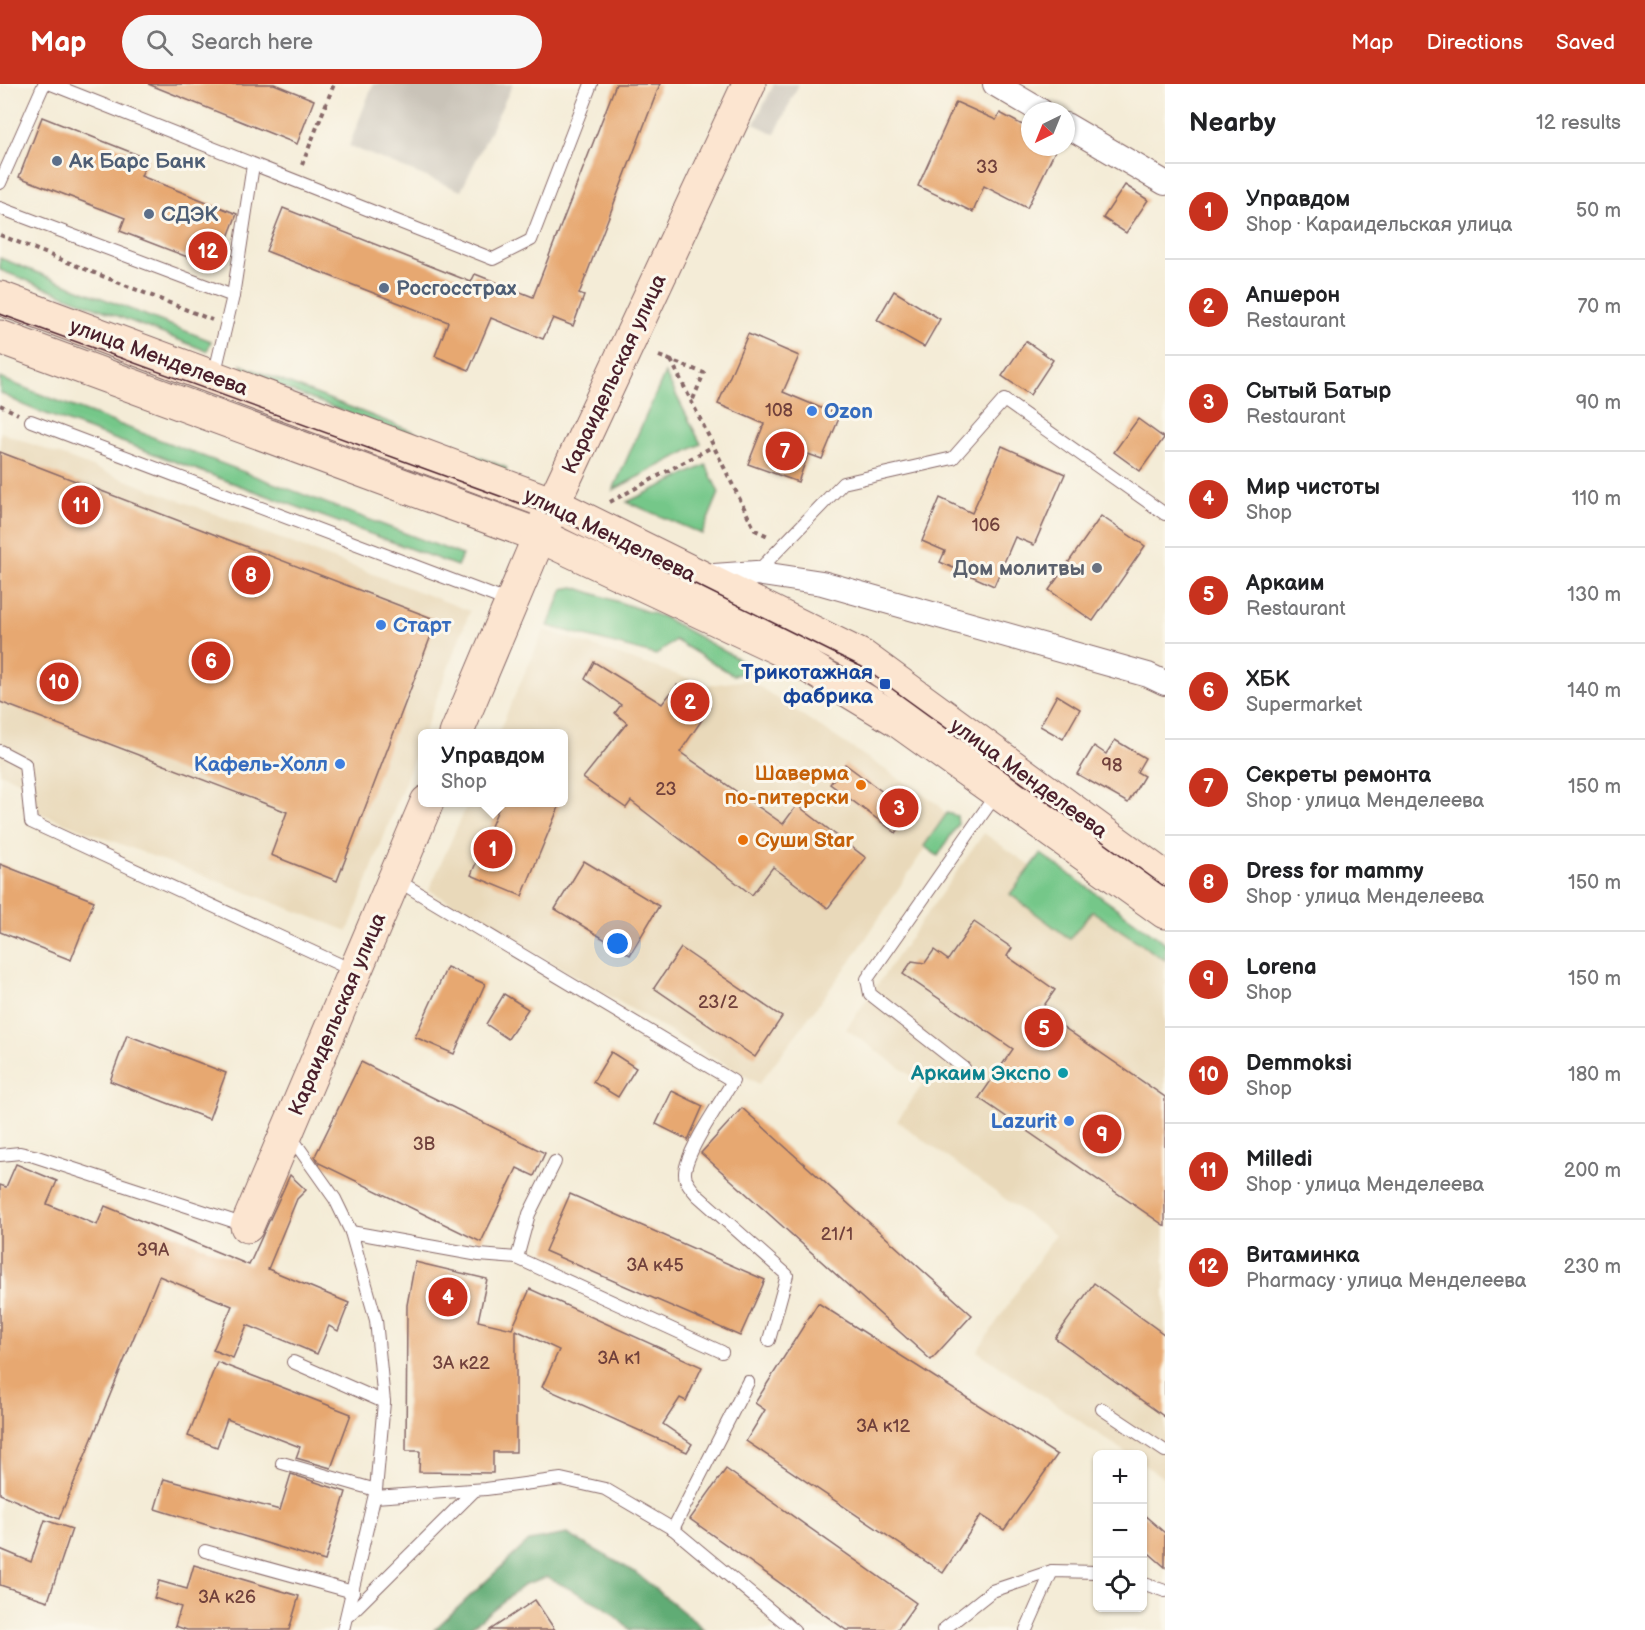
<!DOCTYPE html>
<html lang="en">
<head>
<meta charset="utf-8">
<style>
	:root { --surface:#fff; --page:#f6f6f6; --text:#202124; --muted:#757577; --line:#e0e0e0; --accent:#c8321e }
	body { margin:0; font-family:"Balsamiq Sans",sans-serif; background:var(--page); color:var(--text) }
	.controls { position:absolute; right:18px; bottom:18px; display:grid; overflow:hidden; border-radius:9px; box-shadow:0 2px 4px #0004 }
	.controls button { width:54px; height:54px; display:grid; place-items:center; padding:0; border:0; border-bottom:2px solid var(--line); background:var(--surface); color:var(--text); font:30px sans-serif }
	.compass { position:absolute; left:1021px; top:18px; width:54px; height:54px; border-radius:50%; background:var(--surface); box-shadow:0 2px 4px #0004; rotate:223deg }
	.you { position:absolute; left:618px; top:860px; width:21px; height:21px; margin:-15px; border:4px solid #fff; border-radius:50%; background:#1a73e8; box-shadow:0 0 0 9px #1a73e833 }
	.badge { display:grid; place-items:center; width:39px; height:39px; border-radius:50%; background:var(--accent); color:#fff; font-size:20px; font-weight:700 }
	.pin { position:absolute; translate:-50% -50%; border:3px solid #fff; box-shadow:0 2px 6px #0006 }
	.popup { position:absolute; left:418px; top:645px; width:150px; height:78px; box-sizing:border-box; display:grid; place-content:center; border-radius:9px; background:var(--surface); filter:drop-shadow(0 2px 4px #0005); font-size:20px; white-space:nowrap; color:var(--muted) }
	.popup b { font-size:22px; color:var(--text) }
	.popup::after { content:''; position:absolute; left:50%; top:100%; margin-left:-12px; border:12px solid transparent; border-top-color:var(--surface) }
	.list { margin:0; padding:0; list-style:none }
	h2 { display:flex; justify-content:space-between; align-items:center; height:78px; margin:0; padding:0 24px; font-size:26px }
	h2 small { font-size:20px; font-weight:400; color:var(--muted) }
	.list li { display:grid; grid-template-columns:39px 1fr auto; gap:18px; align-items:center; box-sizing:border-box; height:96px; padding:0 24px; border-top:2px solid var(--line) }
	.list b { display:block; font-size:22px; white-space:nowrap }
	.list p { margin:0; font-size:20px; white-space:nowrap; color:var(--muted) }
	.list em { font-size:20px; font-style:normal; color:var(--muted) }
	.icon { flex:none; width:33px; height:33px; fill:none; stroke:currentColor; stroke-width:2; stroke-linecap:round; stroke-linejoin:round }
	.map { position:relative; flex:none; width:1165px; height:1546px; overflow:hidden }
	header { display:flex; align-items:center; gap:36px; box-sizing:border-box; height:84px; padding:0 30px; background:var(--accent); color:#fff }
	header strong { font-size:28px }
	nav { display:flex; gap:33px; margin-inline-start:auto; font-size:21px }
	.search { width:420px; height:54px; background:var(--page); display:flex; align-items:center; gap:15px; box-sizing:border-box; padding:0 21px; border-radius:33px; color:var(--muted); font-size:22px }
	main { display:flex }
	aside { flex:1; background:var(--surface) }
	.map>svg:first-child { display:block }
	.built { fill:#e9d9ba }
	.industrial { fill:#c9c3b8 }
	.green { fill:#75c789; stroke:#60735a; stroke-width:1.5 }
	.forest { fill:#60ac75; stroke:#556650; stroke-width:1.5 }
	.building { fill:#e7a871 }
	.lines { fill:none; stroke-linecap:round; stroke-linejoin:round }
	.lane-casing { stroke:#866767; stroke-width:14 }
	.street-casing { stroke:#866767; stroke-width:26 }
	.secondary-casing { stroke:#866767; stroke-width:35 }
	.path { stroke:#866767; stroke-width:4; stroke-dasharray:4.5 4.5; stroke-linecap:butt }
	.lane { stroke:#fff; stroke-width:12 }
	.street { stroke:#fff; stroke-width:24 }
	.secondary { stroke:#fce5d0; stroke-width:33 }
	.tram { stroke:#4a1f2b; stroke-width:1.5 }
	.service-dot { fill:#5c6f8a; stroke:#fbf7ec; stroke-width:2 }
	.shop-dot { fill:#3f7fe0; stroke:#fbf7ec; stroke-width:2 }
	.worship-dot { fill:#6b7280; stroke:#fbf7ec; stroke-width:2 }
	.transit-dot { fill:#1a4fb4; stroke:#fbf7ec; stroke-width:2 }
	.food-dot { fill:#e8710a; stroke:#fbf7ec; stroke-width:2 }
	.culture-dot { fill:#0f9aa8; stroke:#fbf7ec; stroke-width:2 }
	.labels { text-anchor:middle; stroke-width:6; stroke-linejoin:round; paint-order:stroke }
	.number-label { font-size:18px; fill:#71413c }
	.service-label { font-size:21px; font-weight:bold; fill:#4e5e75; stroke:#fbf7ec; text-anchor:start }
	.street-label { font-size:21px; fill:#4a1f2b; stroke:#fbf7ec }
	.shop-label { font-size:21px; font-weight:bold; fill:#366cbe; stroke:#fbf7ec; text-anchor:start }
	.worship-label { font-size:21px; font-weight:bold; fill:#5b616d; stroke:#fbf7ec; text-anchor:end }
	.transit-label { font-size:21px; font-weight:bold; fill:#164399; stroke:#fbf7ec; text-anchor:end }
	.food-label { font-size:21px; font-weight:bold; fill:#c56008; stroke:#fbf7ec; text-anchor:end }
	.culture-label { font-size:21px; font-weight:bold; fill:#0d838f; stroke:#fbf7ec; text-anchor:end }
</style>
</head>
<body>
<header>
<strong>Map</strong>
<div class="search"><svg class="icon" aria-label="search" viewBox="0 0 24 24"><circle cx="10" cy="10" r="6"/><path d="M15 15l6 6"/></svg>Search here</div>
<nav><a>Map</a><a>Directions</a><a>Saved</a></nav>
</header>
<main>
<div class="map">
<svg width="1165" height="1546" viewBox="0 0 1165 1546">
	<rect width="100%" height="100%" fill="#fbf7ec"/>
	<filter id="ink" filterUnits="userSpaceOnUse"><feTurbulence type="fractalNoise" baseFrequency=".0167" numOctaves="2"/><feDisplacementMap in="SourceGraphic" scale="12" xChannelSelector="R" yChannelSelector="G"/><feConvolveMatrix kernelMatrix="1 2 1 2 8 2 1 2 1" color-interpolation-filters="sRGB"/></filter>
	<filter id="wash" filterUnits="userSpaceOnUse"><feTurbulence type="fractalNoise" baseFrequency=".008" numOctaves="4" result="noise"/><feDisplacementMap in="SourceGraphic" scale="24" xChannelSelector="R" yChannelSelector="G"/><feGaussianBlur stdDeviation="1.35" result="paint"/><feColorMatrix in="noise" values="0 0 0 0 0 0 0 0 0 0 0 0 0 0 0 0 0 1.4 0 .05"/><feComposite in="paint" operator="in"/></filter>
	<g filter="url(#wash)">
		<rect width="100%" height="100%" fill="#f4ecd7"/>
		<g class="built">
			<path d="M0 348 470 527 348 847 21 722 29 701 0 689Z"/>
			<path d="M544 546 708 601 749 596 939 721 946 732 853 874 759 1000 429 806 468 719 564 718V650L498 649Z"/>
			<path d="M984 749 1165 877V1395L1143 1380 1142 1370H1128L977 1267 1055 1151 897 1037 923 1000 846 945Z"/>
		</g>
		<g class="industrial">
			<path d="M373 0H513L461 107 349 62Z"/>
			<path d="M774 0H799L775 50 754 40Z"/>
		</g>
		<g class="green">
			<path d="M0 174 211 257 207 267 0 186Z"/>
			<path d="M241 281 507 384 505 389 246 290Z"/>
			<path d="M665 289 701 360 613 406Z"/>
			<path d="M0 294 37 309 462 471 457 482 30 324 0 309Z"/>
			<path d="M706 381 719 409 702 450 627 418Z"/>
			<path d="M574 503 663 533 760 587 733 591 675 556 656 571 548 542 563 505Z"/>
			<path d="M947 729 957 732 958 740 938 772 924 762Z"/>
			<path d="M1041 770 1165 859V876L1092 827 1070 855 1010 810Z"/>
		</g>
		<path class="forest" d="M567 1450 635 1488 705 1546H630L605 1523 547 1493 525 1500 467 1546H434L529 1457Z"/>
		<g id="blocks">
			<g class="building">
				<path d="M148 0H274L314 16 297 60Z"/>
				<path d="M616 0H660L579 210 584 212 573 242 553 234 543 255 491 234 469 286 435 272 448 238 266 167 283 124 471 198 475 190 533 213Z"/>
				<path d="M956 18 996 36 1000 29 1030 45V63H1057L1027 124 984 102 973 128 918 102Z"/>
				<path d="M42 33 148 75 141 92 237 130 216 184 120 147 125 134 19 93Z"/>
				<path d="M1125 101 1148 116 1126 149 1103 134Z"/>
				<path d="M894 207 940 235 924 263 877 236Z"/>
				<path d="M748 250 799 272 783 308 840 332 822 375 808 370 798 398 748 380 764 340 718 320Z"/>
				<path d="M1026 257 1053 276 1030 311 1002 292Z"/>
				<path d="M1138 335 1164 354 1140 387 1114 368Z"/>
				<path d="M1002 362 1065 390 1034 461 1015 453 994 502 940 478 945 467 922 457 940 414 972 429Z"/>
				<path d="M0 368 437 536 337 797 271 771 287 728 0 618Z"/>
				<path d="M1101 432 1145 462 1093 537 1049 506Z"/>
				<path d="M594 578 662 620 677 601 710 624 680 668 783 740 797 721 866 774 828 824 773 783 752 811 631 717 626 724 583 694 627 639 615 629 621 621 585 595Z"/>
				<path d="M1057 611 1080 625 1063 655 1040 642Z"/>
				<path d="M1115 656 1145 674 1137 688 1144 692 1128 719 1077 690 1094 662 1106 670Z"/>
				<path d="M845 680 911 729 896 749 830 700Z"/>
				<path d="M501 718H561L522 812 471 791Z"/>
				<path d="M584 777 659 822 630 871 555 825Z"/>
				<path d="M0 780 94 817 71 876 0 848Z"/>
				<path d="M974 838 1012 864 1007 872 1055 906 1040 927 1165 1013V1142L979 1014 1013 965 903 890 912 877 925 879 934 866 948 876Z"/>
				<path d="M681 864 782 933 755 973 654 904Z"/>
				<path d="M447 883 485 900 454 970 415 953Z"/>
				<path d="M504 910 528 925 508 955 486 940Z"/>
				<path d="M127 951 226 989 209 1035 110 997Z"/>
				<path d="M611 968 636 984 618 1013 593 998Z"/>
				<path d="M361 978 545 1069 534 1092 517 1084 481 1158 319 1079 315 1072Z"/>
				<path d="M672 1007 703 1022 688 1056 656 1040Z"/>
				<path d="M742 1024 972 1231 931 1276 701 1069Z"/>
				<path d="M16 1080 57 1097 47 1120 97 1141 105 1122 249 1181 290 1091 306 1106 297 1115 268 1185 349 1219 338 1247 329 1242 317 1270 247 1241 233 1274 213 1266 232 1222 159 1192 59 1435 0 1410V1101L6 1103Z"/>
				<path d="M570 1110 765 1196 740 1252 545 1167Z"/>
				<path d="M415 1178 487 1195 478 1237 512 1245 530 1205 702 1283 686 1317 680 1314 663 1340 692 1360 687 1368 542 1303 559 1266 516 1246V1368H493V1389L419 1388 420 1367H406L407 1221Z"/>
				<path d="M1094 1199 1165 1251V1333L1055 1254Z"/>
				<path d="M818 1219 1057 1371 1004 1446 981 1431 943 1489 746 1357 765 1326 755 1319Z"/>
				<path d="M217 1278 351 1330 331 1384 296 1374 300 1363 227 1335 217 1363 188 1352Z"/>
				<path d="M726 1385 916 1519 897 1546H846L690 1435Z"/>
				<path d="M291 1390 346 1408 325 1477 155 1425 164 1395 280 1426Z"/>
				<path d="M1143 1430 1165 1449V1483L1143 1464Z"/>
				<path d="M45 1436 72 1445 48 1517 0 1501V1465L31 1478Z"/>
				<path d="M194 1481 299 1512 289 1546H187L175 1542 181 1523 154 1514 159 1497 187 1505Z"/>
				<path d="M535 1516 555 1546H490Z"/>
			</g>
		</g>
	</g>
	<g filter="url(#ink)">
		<use href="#blocks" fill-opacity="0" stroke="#866767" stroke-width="1.5"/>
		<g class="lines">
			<defs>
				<g id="lane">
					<path d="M51 0 493 175 531 156 591 0"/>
					<path d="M0 99 44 0"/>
					<path d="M0 124 233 212"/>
					<path d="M214 292 233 212 253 81"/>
					<path d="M31 337 510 518"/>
					<path d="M756 489 843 399 953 374 1004 316 1165 430"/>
					<path d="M0 667 25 680 31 738 354 887"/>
					<path d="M395 795 733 997C722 1016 684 1070 685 1090 685 1098 692 1105 697 1111L787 1191 769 1256"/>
					<path d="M964 984 870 910 867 895 997 709"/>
					<path d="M289 1050 335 1115 351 1148 376 1236 384 1318 376 1406 343 1546"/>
					<path d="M0 1071 20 1069 34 1072 245 1141"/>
					<path d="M351 1148 479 1171 517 1174 722 1268"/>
					<path d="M517 1174 529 1130 555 1078"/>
					<path d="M293 1278 384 1318"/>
					<path d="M1102 1325 1165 1367"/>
					<path d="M282 1379 376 1406"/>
					<path d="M375 1413 486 1405 561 1395 605 1405 673 1445 794 1546"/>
					<path d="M673 1445 748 1298"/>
					<path d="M205 1467 353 1508"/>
					<path d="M1142 1499 1165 1507"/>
					<path d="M349 1531 475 1406"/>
					<path d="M943 1546 992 1507 1052 1487 1098 1488"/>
					<path d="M1026 1546 1052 1487"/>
				</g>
				<g id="street">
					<path d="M995 0 1041 27"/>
					<path d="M1066 41 1165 99"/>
					<path d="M700 493 756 489 822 499 1148 591 1165 599"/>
				</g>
				<g id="secondary">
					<path d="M0 214 553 420 863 573 1165 794"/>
					<path d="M0 253 540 452 778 564 897 636 1165 828"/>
					<path d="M456 650 553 420 749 0"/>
					<path d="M247 1142 427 718"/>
				</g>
			</defs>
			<use href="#lane" class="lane-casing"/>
			<use href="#street" class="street-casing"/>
			<use href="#secondary" class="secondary-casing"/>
			<g class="path">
				<path d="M302 81 334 0"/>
				<path d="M0 151 212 236"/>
				<path d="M659 272 704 289 691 320"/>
				<path d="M671 276 755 446 768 452"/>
				<path d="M0 321 18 330"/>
				<path d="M610 418 712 363"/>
			</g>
			<use href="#lane" class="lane"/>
			<use href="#street" class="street"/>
			<use href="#secondary" class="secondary"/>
			<path class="tram" d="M0 230 549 430 693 499 862 583 1165 803"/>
		</g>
	</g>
	<g class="service-dot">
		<circle cx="57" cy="77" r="6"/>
		<circle cx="149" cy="130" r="6"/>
		<circle cx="384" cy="204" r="6"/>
	</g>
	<g class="shop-dot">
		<circle cx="812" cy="327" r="6"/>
		<circle cx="381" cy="541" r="6"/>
		<circle cx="340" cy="680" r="6"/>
		<circle cx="1069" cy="1037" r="6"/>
	</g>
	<circle class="worship-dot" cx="1097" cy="484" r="6"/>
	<rect class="transit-dot" x="879" y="594" width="12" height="12" rx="3"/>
	<g class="food-dot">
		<circle cx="861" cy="701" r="6"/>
		<circle cx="743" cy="756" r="6"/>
	</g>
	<circle class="culture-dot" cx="1063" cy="989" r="6"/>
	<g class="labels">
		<g class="number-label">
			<text x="987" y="89">33</text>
			<text x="779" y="332">108</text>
			<text x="986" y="447">106</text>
			<text x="1112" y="687">98</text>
			<text x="666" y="711">23</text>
			<text x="718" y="924">23/2</text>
			<text x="424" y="1066">3В</text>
			<text x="837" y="1156">21/1</text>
			<text x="153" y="1172">39А</text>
			<text x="655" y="1187">3А к45</text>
			<text x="619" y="1280">3А к1</text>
			<text x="461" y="1285">3А к22</text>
			<text x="883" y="1348">3А к12</text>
			<text x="227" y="1519">3А к26</text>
		</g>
		<g class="service-label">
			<text x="69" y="84">Ак Барс Банк</text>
			<text x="161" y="137">СДЭК</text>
			<text x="396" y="211">Росгосстрах</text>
		</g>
		<g class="street-label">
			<text transform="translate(159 273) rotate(20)" y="7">улица Менделеева</text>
			<text transform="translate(614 290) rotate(-65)" y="7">Караидельская улица</text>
			<text transform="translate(610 451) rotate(26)" y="7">улица Менделеева</text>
			<text transform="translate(1029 694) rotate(36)" y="7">улица Менделеева</text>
			<text transform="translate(337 930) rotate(-67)" y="7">Караидельская улица</text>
		</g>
		<g class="shop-label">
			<text x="824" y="334">Ozon</text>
			<text x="393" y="548">Старт</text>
			<text x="328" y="687" text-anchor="end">Кафель-Холл</text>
			<text x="1057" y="1044" text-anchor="end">Lazurit</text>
		</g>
		<g class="worship-label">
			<text x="1085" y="491">Дом молитвы</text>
		</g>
		<g class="transit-label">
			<text x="873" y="595">Трикотажная<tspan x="873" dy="24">фабрика</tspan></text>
		</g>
		<g class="food-label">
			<text x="849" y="696">Шаверма<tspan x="849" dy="24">по-питерски</tspan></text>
			<text x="755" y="763" text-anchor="start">Суши Star</text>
		</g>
		<g class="culture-label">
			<text x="1051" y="996">Аркаим Экспо</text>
		</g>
	</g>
</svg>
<div class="controls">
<button>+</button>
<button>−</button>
<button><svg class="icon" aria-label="locate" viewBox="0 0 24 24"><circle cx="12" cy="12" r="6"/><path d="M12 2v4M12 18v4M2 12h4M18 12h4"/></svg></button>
</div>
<svg class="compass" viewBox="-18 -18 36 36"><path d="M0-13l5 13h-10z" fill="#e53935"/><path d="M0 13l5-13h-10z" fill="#757577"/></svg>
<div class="you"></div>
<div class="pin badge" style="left:493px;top:765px">1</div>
<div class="popup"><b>Управдом</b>Shop</div>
<div class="pin badge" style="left:690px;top:618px">2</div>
<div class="pin badge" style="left:899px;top:724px">3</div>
<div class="pin badge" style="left:448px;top:1213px">4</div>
<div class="pin badge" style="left:1044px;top:944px">5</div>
<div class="pin badge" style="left:211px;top:577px">6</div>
<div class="pin badge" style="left:785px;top:367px">7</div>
<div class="pin badge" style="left:251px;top:491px">8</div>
<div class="pin badge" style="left:1102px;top:1050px">9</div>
<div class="pin badge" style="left:59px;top:598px">10</div>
<div class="pin badge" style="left:81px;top:421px">11</div>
<div class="pin badge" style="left:208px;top:167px">12</div>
</div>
<aside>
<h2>Nearby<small>12 results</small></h2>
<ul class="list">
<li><span class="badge">1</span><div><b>Управдом</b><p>Shop · Караидельская улица</p></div><em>50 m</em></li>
<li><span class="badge">2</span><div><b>Апшерон</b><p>Restaurant</p></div><em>70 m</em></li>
<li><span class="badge">3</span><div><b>Сытый Батыр</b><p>Restaurant</p></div><em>90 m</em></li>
<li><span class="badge">4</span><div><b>Мир чистоты</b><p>Shop</p></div><em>110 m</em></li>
<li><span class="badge">5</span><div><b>Аркаим</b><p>Restaurant</p></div><em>130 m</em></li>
<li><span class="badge">6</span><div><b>ХБК</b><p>Supermarket</p></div><em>140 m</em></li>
<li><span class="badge">7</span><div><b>Секреты ремонта</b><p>Shop · улица Менделеева</p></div><em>150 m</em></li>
<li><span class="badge">8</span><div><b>Dress for mammy</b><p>Shop · улица Менделеева</p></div><em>150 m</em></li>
<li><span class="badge">9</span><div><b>Lorena</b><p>Shop</p></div><em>150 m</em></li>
<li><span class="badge">10</span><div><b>Demmoksi</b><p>Shop</p></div><em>180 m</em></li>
<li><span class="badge">11</span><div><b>Milledi</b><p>Shop · улица Менделеева</p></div><em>200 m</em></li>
<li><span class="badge">12</span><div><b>Витаминка</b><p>Pharmacy · улица Менделеева</p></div><em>230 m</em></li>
</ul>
</aside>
</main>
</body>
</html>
